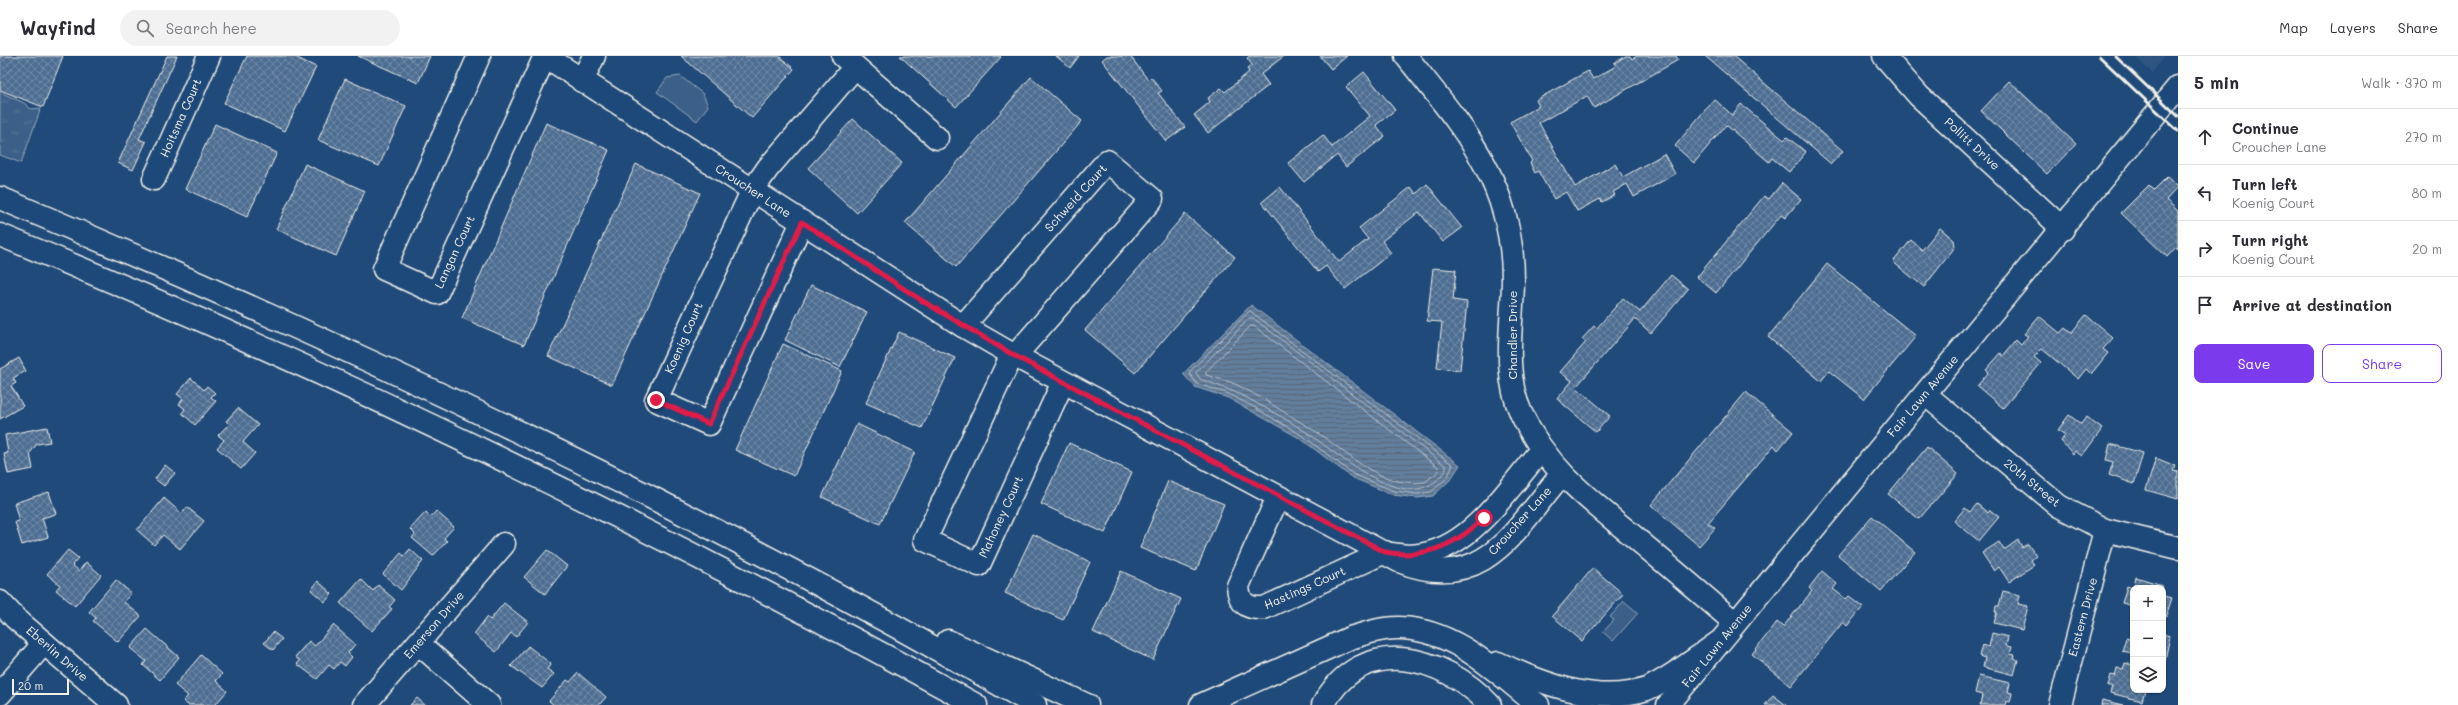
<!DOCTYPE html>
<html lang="en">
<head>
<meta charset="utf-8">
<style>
	:root { --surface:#fff; --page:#f2f2f3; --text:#2b2b33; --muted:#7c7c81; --line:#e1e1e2; --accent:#7c3aed }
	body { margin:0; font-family:Mali,sans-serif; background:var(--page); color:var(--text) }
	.controls { position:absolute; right:12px; bottom:12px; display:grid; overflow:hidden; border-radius:8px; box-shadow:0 1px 3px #0004 }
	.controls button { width:36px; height:36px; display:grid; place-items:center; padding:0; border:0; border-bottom:1px solid var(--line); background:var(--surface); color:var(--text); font:20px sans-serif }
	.scale { position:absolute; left:12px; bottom:10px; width:57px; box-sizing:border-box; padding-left:4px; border:2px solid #f4f1e8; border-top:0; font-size:11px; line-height:14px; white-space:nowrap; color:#f4f1e8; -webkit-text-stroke:3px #1f4a7a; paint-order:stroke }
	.stop { position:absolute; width:12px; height:12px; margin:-9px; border:3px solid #e11d48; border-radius:50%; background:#fff }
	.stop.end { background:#e11d48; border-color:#fff; box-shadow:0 1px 4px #0008 }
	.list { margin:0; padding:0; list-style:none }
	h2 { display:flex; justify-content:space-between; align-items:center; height:52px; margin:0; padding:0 16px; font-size:17px }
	h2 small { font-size:13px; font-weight:400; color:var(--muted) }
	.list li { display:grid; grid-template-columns:26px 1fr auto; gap:12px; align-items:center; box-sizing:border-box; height:56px; padding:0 16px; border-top:1px solid var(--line) }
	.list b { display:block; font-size:15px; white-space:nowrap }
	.list p { margin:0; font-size:13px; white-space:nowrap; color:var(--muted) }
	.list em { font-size:13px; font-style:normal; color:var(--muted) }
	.actions { display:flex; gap:8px; padding:12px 16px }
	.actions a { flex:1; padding:9px 0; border:1px solid var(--accent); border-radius:8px; text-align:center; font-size:14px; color:var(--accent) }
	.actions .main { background:var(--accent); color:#fff }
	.icon { flex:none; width:22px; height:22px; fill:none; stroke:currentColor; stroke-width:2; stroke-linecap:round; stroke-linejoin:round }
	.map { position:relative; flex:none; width:2178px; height:649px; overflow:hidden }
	header { display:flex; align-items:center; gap:24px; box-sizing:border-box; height:56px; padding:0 20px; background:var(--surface); border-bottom:1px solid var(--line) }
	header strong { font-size:19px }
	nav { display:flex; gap:22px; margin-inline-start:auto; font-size:14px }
	.search { width:280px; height:36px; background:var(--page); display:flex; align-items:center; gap:10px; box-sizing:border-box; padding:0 14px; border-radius:22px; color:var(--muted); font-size:15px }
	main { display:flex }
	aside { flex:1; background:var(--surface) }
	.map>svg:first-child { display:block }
	.built { fill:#2d5581 }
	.grass { fill:url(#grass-tufts); stroke:#97a8b8 }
	.park { fill:#3a5f88; stroke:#97a8b8 }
	.water { fill:url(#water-rules); stroke:#9cacbb }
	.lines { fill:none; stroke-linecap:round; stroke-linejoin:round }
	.shore { stroke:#bac3ca; stroke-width:1 }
	.building { fill:url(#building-cross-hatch); stroke:#f4f1e8 }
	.minor-casing { stroke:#f4f1e8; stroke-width:25 }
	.major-casing { stroke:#f4f1e8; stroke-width:25 }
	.highway-casing { stroke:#f4f1e8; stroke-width:25 }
	.minor { stroke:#1f4a7a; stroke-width:22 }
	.major { stroke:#1f4a7a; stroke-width:22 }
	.highway { stroke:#1f4a7a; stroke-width:22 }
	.rail { stroke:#f4f1e8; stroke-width:3 }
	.route { stroke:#e11d48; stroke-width:5 }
	.labels { text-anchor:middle; stroke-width:3.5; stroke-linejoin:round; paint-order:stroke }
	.street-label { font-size:12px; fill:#f4f1e8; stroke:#1f4a7a }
</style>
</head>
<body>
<header>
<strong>Wayfind</strong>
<div class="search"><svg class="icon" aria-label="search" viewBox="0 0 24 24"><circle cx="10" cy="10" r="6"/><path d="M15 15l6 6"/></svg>Search here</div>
<nav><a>Map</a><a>Layers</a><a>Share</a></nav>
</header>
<main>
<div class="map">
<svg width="2178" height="649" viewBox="0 0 2178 649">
	<defs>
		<pattern id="grass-tufts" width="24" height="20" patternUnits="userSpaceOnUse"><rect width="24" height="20" fill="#3a5f88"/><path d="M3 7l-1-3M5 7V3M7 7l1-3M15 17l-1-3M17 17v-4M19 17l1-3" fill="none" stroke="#577699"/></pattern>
		<pattern id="water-rules" width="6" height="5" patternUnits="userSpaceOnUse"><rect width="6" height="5" fill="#627e9d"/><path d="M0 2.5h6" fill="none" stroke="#58687a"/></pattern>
		<pattern id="building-cross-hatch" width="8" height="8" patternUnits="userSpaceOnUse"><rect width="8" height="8" fill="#4d6e92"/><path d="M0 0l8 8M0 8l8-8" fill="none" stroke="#708aa6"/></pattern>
	</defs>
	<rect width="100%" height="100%" fill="#1f4a7a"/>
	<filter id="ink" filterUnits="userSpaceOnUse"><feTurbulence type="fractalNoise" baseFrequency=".025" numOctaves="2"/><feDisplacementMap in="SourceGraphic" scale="8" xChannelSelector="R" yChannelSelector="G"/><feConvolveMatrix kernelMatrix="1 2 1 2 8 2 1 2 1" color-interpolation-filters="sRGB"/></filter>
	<g filter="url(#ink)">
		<path class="built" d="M2134 0H2165L2152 17Z"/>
		<path class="grass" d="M0 36 24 47 31 53 41 52 21 107 0 99Z"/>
		<g class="park">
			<path d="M680 20 703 38 708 50 697 65 657 36 667 22Z"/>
			<path d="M1624 545 1638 557 1613 585 1603 576 1614 564 1610 561Z"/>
		</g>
		<path class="water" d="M1251 249 1460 409 1450 424 1433 440 1417 442 1393 439 1351 421 1301 383 1228 342 1195 331 1183 318Z"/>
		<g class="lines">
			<g class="shore">
				<path d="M1250 255 1453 409 1447 422 1431 436 1417 438 1394 435 1353 418 1303 380 1252 350 1229 338 1197 328 1189 317Z"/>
				<path d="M1250 262H1253L1446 410C1447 416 1441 420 1437 424 1401 456 1336 396 1306 376 1290 365 1273 356 1256 347 1238 336 1219 330 1200 323L1196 317Z"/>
				<path d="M1251 270H1254L1438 411 1439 415 1425 426C1377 433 1344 392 1307 370 1283 356 1260 340 1235 328 1226 324 1215 322 1206 319V316Z"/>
			</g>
		</g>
		<g class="building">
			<path d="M0 0H63L43 51 0 34Z"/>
			<path d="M167 0H177L139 83 146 86 133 114 118 107Z"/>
			<path d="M247 0H293L316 11 285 75 224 47Z"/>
			<path d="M358 0H430L418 27Z"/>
			<path d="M681 0H779L794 13 752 62Z"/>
			<path d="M900 0H1000L1001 1 956 51Z"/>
			<path d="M1056 0H1079L1070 12Z"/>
			<path d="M1107 0H1130L1148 24 1151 21 1162 35 1158 37 1185 71 1166 85 1102 4Z"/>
			<path d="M1250 0H1284L1261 18 1269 29 1208 77 1194 59 1210 46 1208 42 1221 32 1225 36 1249 16 1247 13 1252 9 1247 2Z"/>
			<path d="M1320 0H1347L1331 13Z"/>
			<path d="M1626 0H1630L1632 3 1637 0H1676L1678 4 1594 52 1587 40 1539 67 1575 131 1615 108 1623 121 1664 98 1675 118 1634 141 1627 128 1613 136 1615 139 1602 146 1600 143 1577 155 1566 136 1554 143 1538 115 1535 117 1530 107 1532 105 1510 66 1539 50 1536 44 1588 15 1593 23 1616 10 1614 7Z"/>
			<path d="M1705 0H1733L1843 95 1831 108Z"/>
			<path d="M1364 16 1395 54 1376 69 1385 80 1346 111 1337 99 1304 126 1288 107 1323 79 1332 91 1370 60 1346 31Z"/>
			<path d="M1031 21 1082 65 956 211 905 167Z"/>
			<path d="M345 23 406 50 379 110 318 84Z"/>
			<path d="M2009 25 2076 88 2047 118 1981 55Z"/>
			<path d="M1714 43 1732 59 1741 48 1784 84 1787 81 1806 96 1789 116 1772 102 1769 106 1726 69 1694 107 1675 90Z"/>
			<path d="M853 63 902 107 857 157 808 112Z"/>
			<path d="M546 67 609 94 524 289 462 262Z"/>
			<path d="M215 68 277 97 247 161 185 133Z"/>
			<path d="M305 108 365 135 336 200 276 173Z"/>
			<path d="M636 108 700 137 612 329 548 300Z"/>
			<path d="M2167 121 2178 131 2166 144 2178 155V193L2176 191 2167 201 2121 157 2149 129 2154 134Z"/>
			<path d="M1782 127 1801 143 1785 162 1781 159 1716 237 1697 221 1764 140 1769 143Z"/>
			<path d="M1427 128 1462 172 1443 186 1419 156 1382 185 1391 197 1345 233 1326 210 1318 216 1262 146 1280 131 1339 206 1368 183 1359 172 1411 131 1416 138Z"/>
			<path d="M1185 158 1235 201 1135 317 1085 274Z"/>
			<path d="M1940 172 1954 184 1955 191 1924 231 1893 206 1911 184 1922 194Z"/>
			<path d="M1827 208 1916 280 1864 343 1829 315 1821 325 1768 281Z"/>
			<path d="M1433 212 1456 214 1453 244 1467 246 1460 314 1437 312 1442 266 1427 265Z"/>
			<path d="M1671 219 1688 233 1651 277 1635 263 1576 331 1610 360 1596 376 1557 343 1572 325 1560 316 1586 286 1582 283 1594 270 1597 272 1623 242 1640 256Z"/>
			<path d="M811 229 867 256 840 311 785 284Z"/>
			<path d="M2086 259 2113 282 2103 293 2108 297 2091 318 2086 313 2078 323 2042 293 2034 301 2041 307 2003 352 1977 330 1989 316 1986 314 2001 297 2003 300 2016 284 2021 289 2028 280 2024 278 2039 260 2060 277 2065 272 2071 277Z"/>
			<path d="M899 276 955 302 922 372 866 347Z"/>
			<path d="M783 288 842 315 794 420 735 394Z"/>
			<path d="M19 302 26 315 13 322 16 327 11 330 23 350 0 363V313Z"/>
			<path d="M191 322 204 334 207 330 215 337 211 341 216 345 195 369 182 357 185 353 179 348 183 343 177 338Z"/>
			<path d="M1746 336 1793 376 1778 394 1774 389 1708 467 1715 472 1699 490 1651 449Z"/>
			<path d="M238 352 258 369 243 386 255 397 241 413 217 392 224 384 218 379 229 368 226 365Z"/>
			<path d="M2069 359 2081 368 2086 361 2102 373 2082 400 2075 395 2073 398 2061 385 2065 379 2058 374Z"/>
			<path d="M857 368 915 396 880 468 822 441Z"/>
			<path d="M47 371 50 386 37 388 30 397 33 413 8 418 4 398 8 397 5 379Z"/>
			<path d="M1069 387 1132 416 1105 477 1041 448Z"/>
			<path d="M2110 388 2143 397 2134 428 2109 419 2113 406 2106 404Z"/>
			<path d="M1927 391 1958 418 1919 463 1888 438Z"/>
			<path d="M2156 402 2175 410 2173 415 2178 416V443L2146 434Z"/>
			<path d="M165 409 175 417 164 430 155 423Z"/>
			<path d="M1168 425 1224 448 1196 515 1140 492Z"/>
			<path d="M49 436 56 458 42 462 48 481 22 489 15 466 19 465 14 447Z"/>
			<path d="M164 442 181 457 187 451 204 465 180 493 163 479 154 489 137 474Z"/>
			<path d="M1977 448 1988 457 1990 454 1999 461 1979 485 1954 465 1965 452 1970 456Z"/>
			<path d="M436 455 454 471 444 482 447 485 433 500 412 482 415 478 410 473 426 456 431 461Z"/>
			<path d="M1872 460 1915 496 1881 535 1838 499Z"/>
			<path d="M1033 478 1090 506 1063 564 1005 537Z"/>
			<path d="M2018 484 2022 491 2028 488 2036 500 2031 504 2034 509 2009 526 1999 511 1994 515 1982 497 1999 486 2004 494Z"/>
			<path d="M410 493 423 505 401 534 383 518 401 497 404 500Z"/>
			<path d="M68 494 78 502 72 509 79 515 86 506 101 519 75 550 56 534 60 529 47 518Z"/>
			<path d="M547 494 567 510 545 538 524 521Z"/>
			<path d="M1593 512 1623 538 1582 585 1552 560Z"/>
			<path d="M1121 515 1181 543 1153 604 1093 576Z"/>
			<path d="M1822 515 1837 528 1833 533 1846 543 1849 540 1863 551 1847 570 1843 566 1791 630 1752 598 1777 566 1783 571 1812 535 1809 532Z"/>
			<path d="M2136 521 2162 529 2161 532H2133V550L2122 547 2127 530 2133 532Z"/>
			<path d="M361 523 373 535 378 529 395 544 389 551 392 553 372 575 340 547Z"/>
			<path d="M116 524 131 537 124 546 141 560 118 586 93 565 96 562 89 556Z"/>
			<path d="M318 525 332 538 325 546 311 534Z"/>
			<path d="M2003 535 2020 539 2018 548 2028 550 2022 574 1994 567 1997 556H1995L1996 550H1999Z"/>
			<path d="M2163 540 2172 542 2166 560 2163 559Z"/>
			<path d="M504 547 528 566 516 581 511 577 496 596 474 578 487 561 490 564Z"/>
			<path d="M333 569 355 588 348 597 352 601 345 610 340 606 334 613 329 609 317 623 297 608 300 605 295 601 309 585 315 590Z"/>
			<path d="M147 573 179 601 160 624 143 609 146 605 130 592Z"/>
			<path d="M273 576 282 583 273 594 264 587Z"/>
			<path d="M1992 577 2008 581 2006 590 2012 591 2010 598 2015 599 2014 603 2018 604 2014 619 1983 611 1985 602 1979 600 1982 589 1989 591Z"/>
			<path d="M2131 578 2133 579V597L2122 595 2126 582 2130 583Z"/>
			<path d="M2163 578 2170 580 2165 604H2163Z"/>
			<path d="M528 590 551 608 547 613 554 618 542 632 511 610Z"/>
			<path d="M201 599 222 618 216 625 227 635 215 649H188L183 645 188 640 175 629Z"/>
			<path d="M2125 607 2133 609V634H2145L2142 645 2110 637 2112 630H2108L2111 619 2115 620 2117 612 2123 613Z"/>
			<path d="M578 617 606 641 599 649H554L549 645 567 624 570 626Z"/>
			<path d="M1979 620 2010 627 2008 636 2012 637 2010 646 2006 645 2005 649H1980L1982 639 1975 637Z"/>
			<path d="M1773 639 1786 649H1765Z"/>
			<path d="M417 642 425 649H410Z"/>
			<path d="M2102 644 2124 649H2101Z"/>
		</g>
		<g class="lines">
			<defs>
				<g id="minor">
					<path d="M479 0 384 213 437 237 545 0 963 270 1015 300 1399 505C1483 539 1514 475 1561 419"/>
					<path d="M843 0 937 82"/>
					<path d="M1406 0C1463 72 1513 125 1513 223 1513 267 1502 316 1521 357 1545 410 1588 443 1632 479 1666 508 1701 537 1735 567"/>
					<path d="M1884 0 1919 40 2063 173"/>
					<path d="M582 25 594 0"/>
					<path d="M154 123 209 0"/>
					<path d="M802 166 709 368 656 344 752 135 768 112 855 11"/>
					<path d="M963 270 1107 105 1152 143 1007 309 925 484 979 509 1063 326"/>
					<path d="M1925 338 2059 450 2105 474 2178 492"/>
					<path d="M1278 441 1238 530C1239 547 1247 553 1264 552L1385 496"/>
					<path d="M1392 498C1460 512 1503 438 1541 394"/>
					<path d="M0 546 15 562 116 649"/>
					<path d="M418 587 489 649"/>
					<path d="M0 638 44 587"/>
					<path d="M364 649 504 488"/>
					<path d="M2060 649 2105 474"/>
				</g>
				<path id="major" d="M1668 649 2178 31"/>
				<g id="highway">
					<path d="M0 142C354 291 703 456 1035 649"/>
					<path d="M0 179C335 315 659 475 976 649"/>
					<path d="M948 585 1087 649"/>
					<path d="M1498 607C1543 628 1597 649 1647 633 1673 621 1696 602 1719 586"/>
					<path d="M1201 649 1350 582C1366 577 1384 571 1401 572 1456 574 1497 617 1538 649"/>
					<path d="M1323 649C1362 577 1443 599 1490 649"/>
				</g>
			</defs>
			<use href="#minor" class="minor-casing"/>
			<use href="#major" class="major-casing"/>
			<use href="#highway" class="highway-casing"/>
			<use href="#minor" class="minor"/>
			<use href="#major" class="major"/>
			<use href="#highway" class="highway"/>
			<g class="rail">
				<path d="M2099 0 2178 75"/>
				<path d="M2115 0 2178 60"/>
			</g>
		</g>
	</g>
	<g class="lines" filter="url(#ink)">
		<path class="route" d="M656 344 709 368 802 166 921 244 1015 300 1385 496C1424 504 1456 489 1484 462"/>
	</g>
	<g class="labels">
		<g class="street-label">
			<text transform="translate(181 62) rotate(-66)" y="4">Hoitsma Court</text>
			<text transform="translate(1972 88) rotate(43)" y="4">Pollitt Drive</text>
			<text transform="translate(753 135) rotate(33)" y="4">Croucher Lane</text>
			<text transform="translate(1076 142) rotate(-48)" y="4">Schweid Court</text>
			<text transform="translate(455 196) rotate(-65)" y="4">Langan Court</text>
			<text transform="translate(1513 279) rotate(-90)" y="4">Chandler Drive</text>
			<text transform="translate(684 282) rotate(-66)" y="4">Koenig Court</text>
			<text transform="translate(1923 340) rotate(-50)" y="4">Fair Lawn Avenue</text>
			<text transform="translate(2032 427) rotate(39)" y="4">20th Street</text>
			<text transform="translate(1001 461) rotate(-65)" y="4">Mahoney Court</text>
			<text transform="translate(1520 465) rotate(-48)" y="4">Croucher Lane</text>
			<text transform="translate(1305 532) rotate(-24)" y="4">Hastings Court</text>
			<text transform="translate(2083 561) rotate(-75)" y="4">Eastern Drive</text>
			<text transform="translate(434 569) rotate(-49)" y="4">Emerson Drive</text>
			<text transform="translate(1717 590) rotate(-51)" y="4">Fair Lawn Avenue</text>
			<text transform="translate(57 598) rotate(41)" y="4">Eberlin Drive</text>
		</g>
	</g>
</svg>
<div class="controls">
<button>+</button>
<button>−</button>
<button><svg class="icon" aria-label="layers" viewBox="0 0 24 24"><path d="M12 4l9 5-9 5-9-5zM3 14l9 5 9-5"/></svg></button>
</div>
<div class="scale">20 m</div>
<div class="stop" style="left:1484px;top:462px"></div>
<div class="stop end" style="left:656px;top:344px"></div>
</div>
<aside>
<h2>5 min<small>Walk · 370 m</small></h2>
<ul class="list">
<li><svg class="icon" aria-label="ahead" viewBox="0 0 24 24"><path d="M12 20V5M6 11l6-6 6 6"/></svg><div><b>Continue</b><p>Croucher Lane</p></div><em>270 m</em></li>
<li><svg class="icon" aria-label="left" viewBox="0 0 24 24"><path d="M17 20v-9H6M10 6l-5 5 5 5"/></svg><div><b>Turn left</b><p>Koenig Court</p></div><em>80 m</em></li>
<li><svg class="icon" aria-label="right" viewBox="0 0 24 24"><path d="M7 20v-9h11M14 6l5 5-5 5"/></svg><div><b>Turn right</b><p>Koenig Court</p></div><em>20 m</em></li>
<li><svg class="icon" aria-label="arrive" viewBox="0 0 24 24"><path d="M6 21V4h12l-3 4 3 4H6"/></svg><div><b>Arrive at destination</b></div></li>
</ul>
<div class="actions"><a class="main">Save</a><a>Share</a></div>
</aside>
</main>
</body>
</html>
